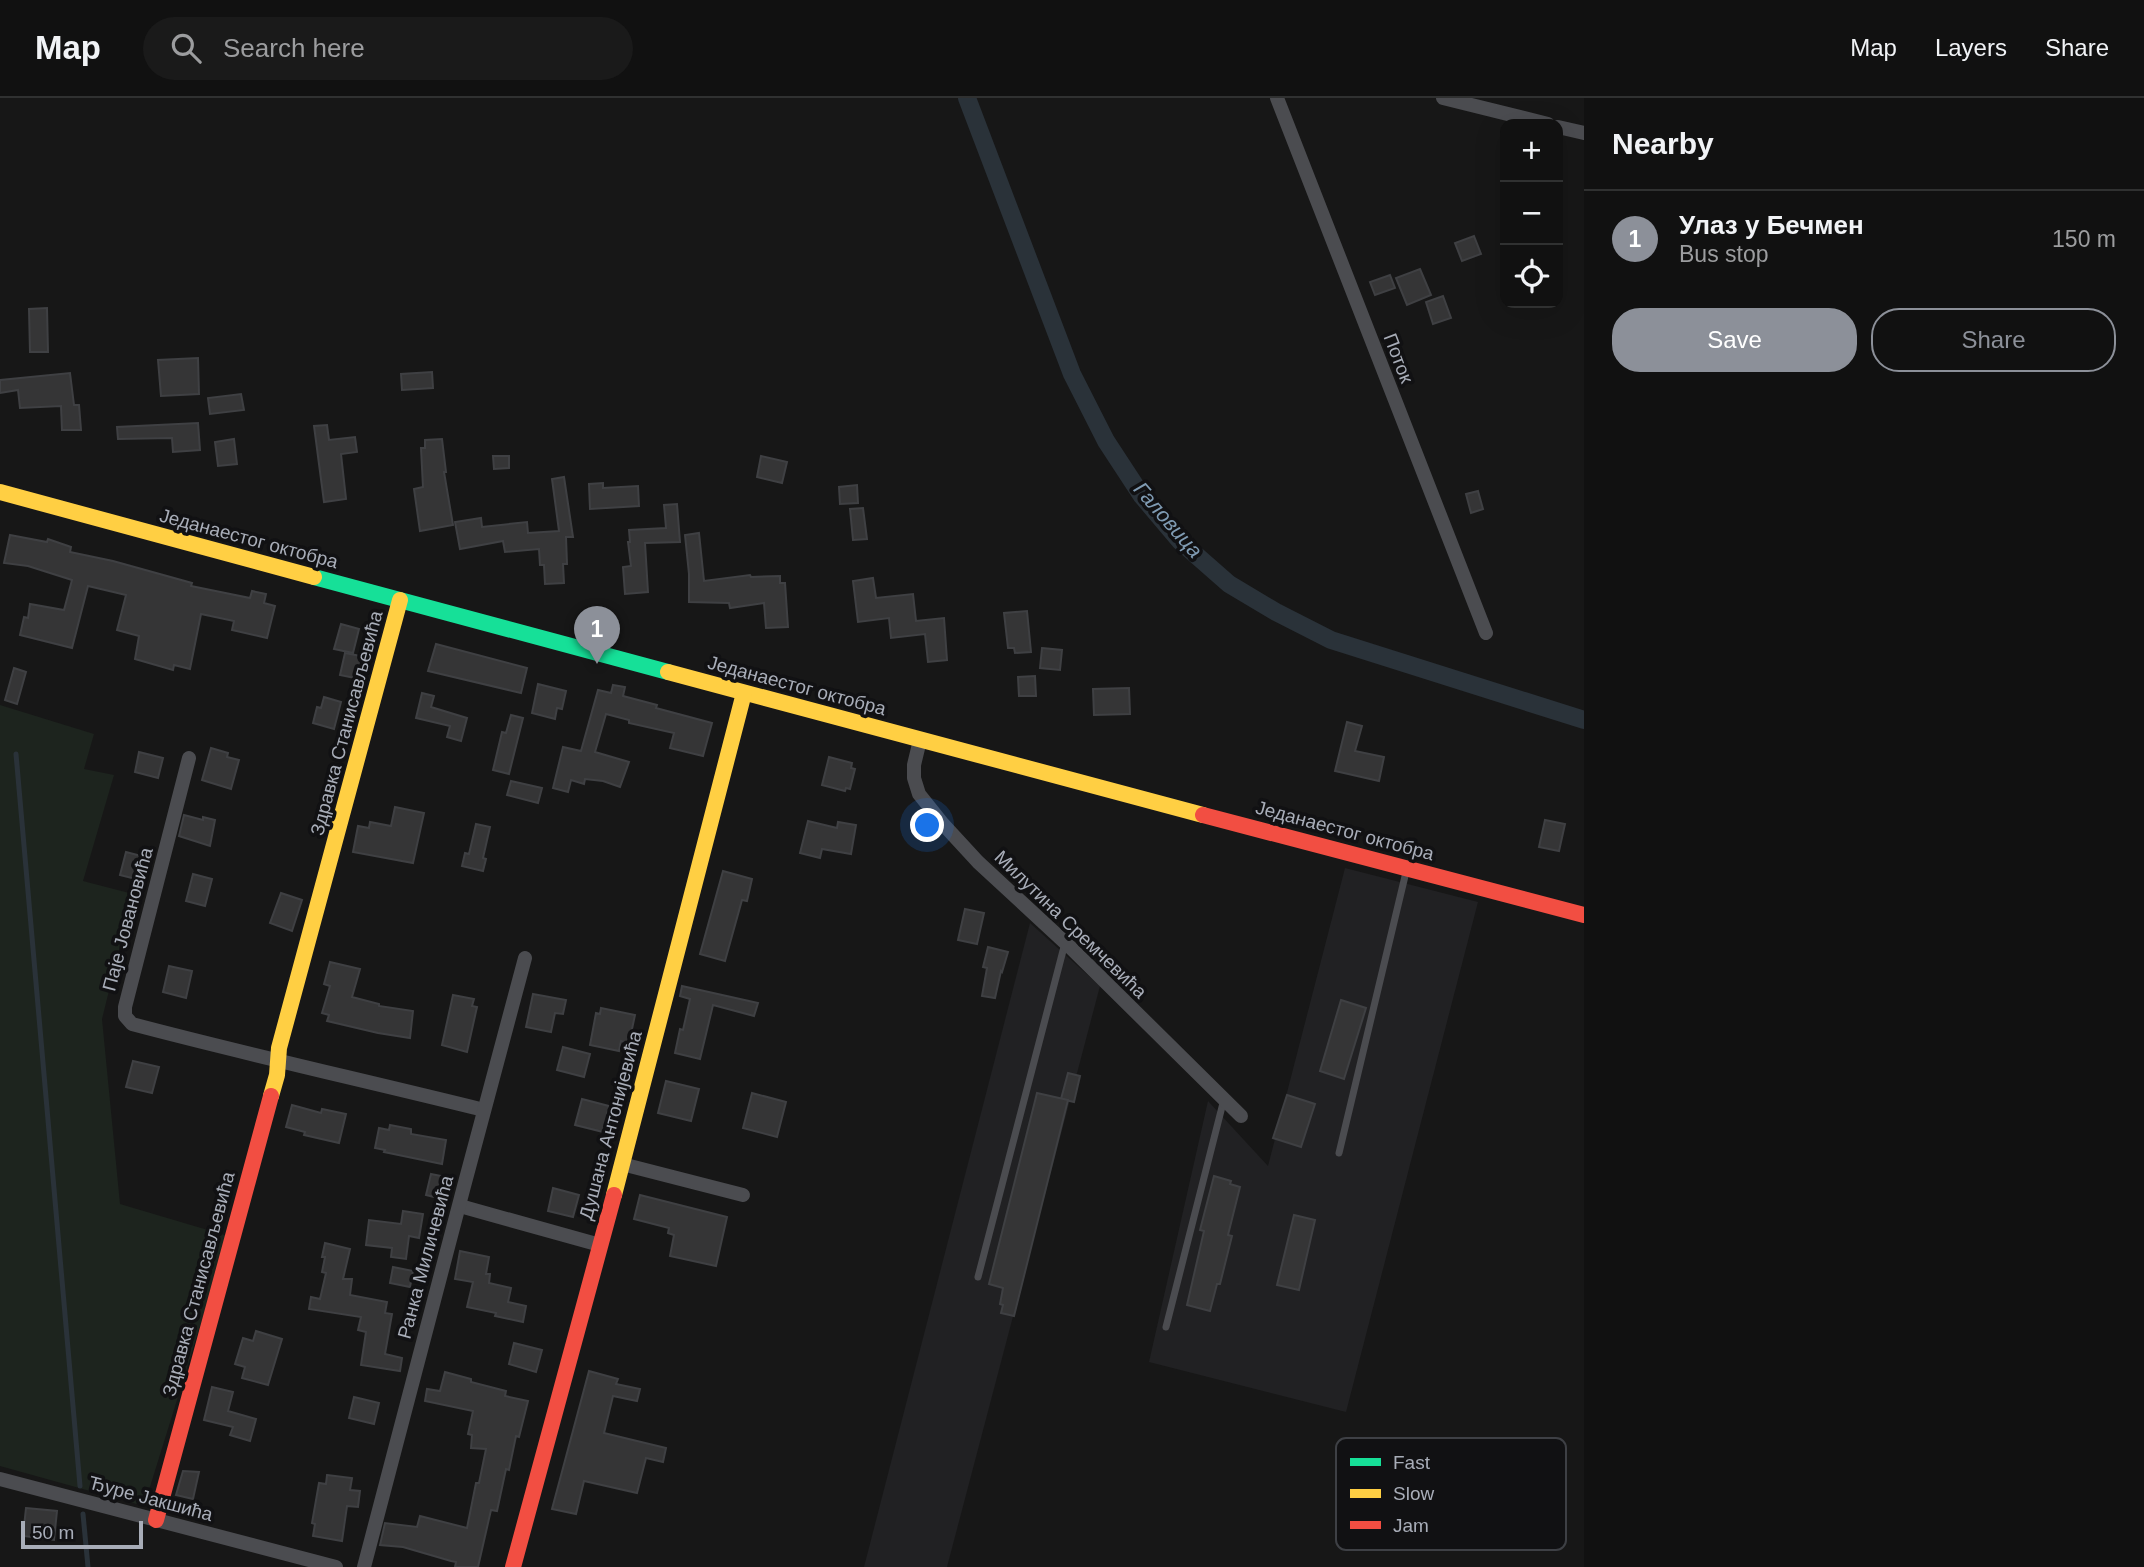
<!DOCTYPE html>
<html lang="en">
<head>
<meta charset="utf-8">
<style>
	:root { --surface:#111; --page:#1a1a1a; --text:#f1f3f6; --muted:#9c9d9f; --line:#303131; --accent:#8c9099 }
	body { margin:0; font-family:Arial,sans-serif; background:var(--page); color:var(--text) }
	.controls { position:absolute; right:21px; top:21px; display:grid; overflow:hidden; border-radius:14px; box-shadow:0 7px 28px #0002 }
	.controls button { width:63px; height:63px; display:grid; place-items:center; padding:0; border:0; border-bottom:2px solid var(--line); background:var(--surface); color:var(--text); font:35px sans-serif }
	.scale { position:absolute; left:21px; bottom:18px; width:122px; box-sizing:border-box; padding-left:7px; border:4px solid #a8adb8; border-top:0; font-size:19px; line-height:24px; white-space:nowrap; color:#a8adb8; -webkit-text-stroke:5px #111113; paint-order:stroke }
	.you { position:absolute; left:928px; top:728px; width:24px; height:24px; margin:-18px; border:5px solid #fff; border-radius:50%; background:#1a73e8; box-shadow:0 0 0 10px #1a73e833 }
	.badge { display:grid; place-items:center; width:46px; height:46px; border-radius:50%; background:var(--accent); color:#fff; font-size:23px; font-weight:700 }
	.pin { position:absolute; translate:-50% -58px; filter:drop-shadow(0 2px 4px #0008) }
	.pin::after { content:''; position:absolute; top:37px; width:24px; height:21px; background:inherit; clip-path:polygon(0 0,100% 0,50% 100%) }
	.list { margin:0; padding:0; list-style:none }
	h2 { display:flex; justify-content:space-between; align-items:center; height:91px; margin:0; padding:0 28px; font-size:30px }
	h2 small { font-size:23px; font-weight:400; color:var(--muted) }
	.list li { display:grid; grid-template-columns:46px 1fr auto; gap:21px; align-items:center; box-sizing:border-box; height:98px; padding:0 28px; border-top:2px solid var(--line) }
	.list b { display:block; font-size:26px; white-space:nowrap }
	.list p { margin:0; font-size:23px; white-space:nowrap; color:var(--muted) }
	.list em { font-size:23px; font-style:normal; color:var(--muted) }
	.actions { display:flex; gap:14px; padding:21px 28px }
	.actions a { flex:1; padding:16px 0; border:2px solid var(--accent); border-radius:28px; text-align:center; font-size:24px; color:var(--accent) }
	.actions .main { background:var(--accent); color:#fff }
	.icon { flex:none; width:38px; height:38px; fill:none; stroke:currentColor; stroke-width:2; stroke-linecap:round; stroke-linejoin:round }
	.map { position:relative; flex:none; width:1584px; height:1469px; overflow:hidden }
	header { display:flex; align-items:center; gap:42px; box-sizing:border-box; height:98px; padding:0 35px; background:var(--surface); border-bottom:2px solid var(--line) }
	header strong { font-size:33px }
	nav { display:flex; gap:38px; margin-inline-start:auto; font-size:24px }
	.search { width:490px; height:63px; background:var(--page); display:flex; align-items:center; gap:18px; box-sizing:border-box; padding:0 24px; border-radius:38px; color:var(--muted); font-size:26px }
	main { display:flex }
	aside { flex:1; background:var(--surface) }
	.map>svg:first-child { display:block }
	.built { fill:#212123 }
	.green { fill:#1d241e }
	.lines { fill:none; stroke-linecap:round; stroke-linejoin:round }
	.stream { stroke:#2a3239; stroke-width:5 }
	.canal { stroke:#2a3239; stroke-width:18 }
	.building { fill:#353536; stroke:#3f4043; stroke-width:2 }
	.lane { stroke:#4b4c50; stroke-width:7 }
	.street { stroke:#4b4c50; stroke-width:14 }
	.fast { stroke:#16e098; stroke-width:16 }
	.slow { stroke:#ffcf43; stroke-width:16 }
	.jam { stroke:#f24e42; stroke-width:16 }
	.labels { text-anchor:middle; stroke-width:7; stroke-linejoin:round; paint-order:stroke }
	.street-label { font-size:19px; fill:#a8adb8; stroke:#111113 }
	.water-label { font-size:21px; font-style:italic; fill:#7f9bb3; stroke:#111113 }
	.key { fill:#111113; stroke:#3e4045; stroke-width:2 }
	.key-label { font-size:19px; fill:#a8adb8 }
</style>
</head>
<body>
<header>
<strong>Map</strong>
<div class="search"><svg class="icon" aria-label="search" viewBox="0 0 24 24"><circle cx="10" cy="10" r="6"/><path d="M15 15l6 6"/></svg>Search here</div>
<nav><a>Map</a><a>Layers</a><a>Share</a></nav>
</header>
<main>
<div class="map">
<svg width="1584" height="1469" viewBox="0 0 1584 1469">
	<rect width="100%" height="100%" fill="#171717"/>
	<g class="built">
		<path d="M1345 770 1478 804 1346 1314 1149 1264 1208 1003 1268 1068Z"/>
		<path d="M1030 825 1100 888 947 1469H864Z"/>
	</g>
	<path class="green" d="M0 607 94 636 84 671 114 677 83 783 133 796 102 921 120 1106 228 1138 144 1408 0 1368Z"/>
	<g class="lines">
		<g class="stream">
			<path d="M16 656 80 1388"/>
			<path d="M83 1416 88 1469"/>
		</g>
		<path class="canal" d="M967 0 1072 276 1106 343 1142 398 1180 443 1229 486 1276 514 1331 542 1584 622"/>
	</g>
	<g class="building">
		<path d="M1474 138 1481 156 1462 163 1455 145Z"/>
		<path d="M1420 171 1431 197 1407 207 1396 180Z"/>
		<path d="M1390 177 1395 190 1375 197 1370 184Z"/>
		<path d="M1443 198 1451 220 1433 226 1426 204Z"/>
		<path d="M47 210 48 254H30L29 211Z"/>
		<path d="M198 260 199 296 161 298 158 262Z"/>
		<path d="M432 274 433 290 402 292 401 276Z"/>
		<path d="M70 275 74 307H79L81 332H62L61 308 20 310 18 292 0 295V282Z"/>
		<path d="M241 296 244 312 210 316 208 300Z"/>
		<path d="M198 325 200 352 173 354 172 340 118 341 117 329Z"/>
		<path d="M327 327 329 342 355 339 357 354 341 356 346 401 324 404 314 328Z"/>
		<path d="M234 341 237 366 218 368 215 344Z"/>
		<path d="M442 341 446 374H444L453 427 420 433 414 391 423 389 421 350H425V342Z"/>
		<path d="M493 358H509V370L494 371Z"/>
		<path d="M761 358 787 364 782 385 757 379Z"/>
		<path d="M564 379 573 439H566L567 466H563L564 485 545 486 544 467H540L539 451 505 454 503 443 460 451 455 424 481 420 482 429 527 424 528 435 559 433 552 381Z"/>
		<path d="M603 385V390L638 388 639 408 590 411 589 386Z"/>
		<path d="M857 387 858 405 840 406 839 389Z"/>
		<path d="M1478 393 1483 411 1471 415 1466 396Z"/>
		<path d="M677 406 680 444 645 445 648 494 625 496 623 469 631 468 628 444H630L629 432 666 430 664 407Z"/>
		<path d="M863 410 867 441 853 442 850 411Z"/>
		<path d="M699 435 704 483 750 477 751 479 780 478V485H785L788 529 766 530 764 505 730 510 729 505 689 504V476L685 437Z"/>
		<path d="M10 437 47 444 48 441 71 449 70 454 113 463 192 485 191 488 250 500 252 493 266 496 264 505 275 508 267 540 232 532 234 523 201 516 190 571 174 567 173 572 135 561 139 538 117 532 126 497 88 488 72 550 20 537 24 519 28 520 30 506 64 512 72 482 28 468 4 465Z"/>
		<path d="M873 480 876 500 913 496 916 523 944 520 947 562 928 564 925 536 891 540 889 520 858 524 853 483Z"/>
		<path d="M1027 513 1031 554 1015 555 1014 550H1008L1004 515Z"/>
		<path d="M341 526 359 531 353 555 334 551Z"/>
		<path d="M436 546 527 570 521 595 428 573Z"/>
		<path d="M1042 550 1062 552 1060 572 1040 570Z"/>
		<path d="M345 555 371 560 365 582 340 577Z"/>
		<path d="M14 570 26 574 17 606 5 602Z"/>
		<path d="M1035 578 1036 598H1019L1018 579Z"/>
		<path d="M538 586 566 593 562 611 557 610 555 621 532 615Z"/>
		<path d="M613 587 625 589 623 598 657 607 656 610 712 625 703 658 670 650 674 635 629 625V622L606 616 595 654 629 664 620 689 603 683 585 681 584 686 571 682 568 694 553 690 563 649 581 653 598 592 611 595Z"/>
		<path d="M1129 590 1130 616 1094 617 1093 591Z"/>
		<path d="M422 595 434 598 431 609 467 620 461 643 447 639 450 628 416 620Z"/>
		<path d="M324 599 341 604 334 631 313 625 317 609 321 610Z"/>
		<path d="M511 617 523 620 509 676 493 672 502 634 506 635Z"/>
		<path d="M1347 624 1362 628 1355 653 1384 659 1379 683 1335 673Z"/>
		<path d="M211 650 228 655 227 659 239 662 231 691 202 682Z"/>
		<path d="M139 654 163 660 158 680 135 674Z"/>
		<path d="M829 659 852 665 851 670 855 671 850 691 846 690 845 693 822 687Z"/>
		<path d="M511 683 542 690 538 705 507 697Z"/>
		<path d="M395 709 424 715 413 765 353 754 358 728 369 730 370 724 391 728Z"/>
		<path d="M184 717 203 722V719L215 722 210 748 179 738Z"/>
		<path d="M1545 722 1565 726 1559 753 1539 749Z"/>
		<path d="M808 723 837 730 838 724 856 727 851 756 822 751 820 760 800 755Z"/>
		<path d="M476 726 490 729 483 760 486 761 483 773 462 768 465 755 469 756Z"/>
		<path d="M126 754 145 759 140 782 120 777Z"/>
		<path d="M723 773 752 781 747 803 742 802 725 863 700 856Z"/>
		<path d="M193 776 212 781 205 808 186 803Z"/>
		<path d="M281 795 302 802 292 833 270 825Z"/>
		<path d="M965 811 984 815 977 846 958 842Z"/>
		<path d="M988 849 1008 854 1002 874 1001 873 995 900 982 898 987 870 983 869Z"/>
		<path d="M330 864 360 871 352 899 379 906V908L413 913 410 940 378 935 327 923 329 917 322 915 330 888 324 886Z"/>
		<path d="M169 868 192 873 186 900 163 894Z"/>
		<path d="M682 888 758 905 754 918 713 907 700 961 675 955 680 931 683 932 690 901 680 898Z"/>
		<path d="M533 896 566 902 563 916 555 915 551 934 526 929Z"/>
		<path d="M453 897 474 901 472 908 477 909 467 954 442 947Z"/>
		<path d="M1341 902 1366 910 1344 981 1320 973Z"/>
		<path d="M601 910 635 917 629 945 621 943 619 953 590 947 596 915 600 916Z"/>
		<path d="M563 949 590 956 584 979 557 972Z"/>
		<path d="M133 963 159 969 152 995 126 989Z"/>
		<path d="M1068 975 1080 978 1074 1004 1061 1001Z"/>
		<path d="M666 983 699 991 691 1023 658 1015Z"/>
		<path d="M752 995 786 1004 777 1039 743 1030Z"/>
		<path d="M1037 995 1068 1002 1014 1218 1001 1215 1003 1207 1000 1206 1003 1190 989 1186Z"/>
		<path d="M1287 997 1315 1006 1301 1049 1273 1040Z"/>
		<path d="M582 1001 609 1008 603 1034 575 1027Z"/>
		<path d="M292 1007 321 1015 322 1011 346 1016 339 1045 304 1037 305 1034 286 1029Z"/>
		<path d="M390 1027 411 1031V1036L446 1042 442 1066 384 1054 385 1052 375 1050 379 1030 389 1032Z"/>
		<path d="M431 1076 451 1080 446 1102 426 1097Z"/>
		<path d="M1214 1078 1231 1083 1230 1086 1240 1089 1228 1137 1232 1138 1220 1186H1217L1210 1213 1187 1207 1204 1133 1200 1132Z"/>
		<path d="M553 1090 579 1097 573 1119 548 1113Z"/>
		<path d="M640 1097 727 1119 716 1168 670 1158 674 1137 668 1135 669 1130 634 1121Z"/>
		<path d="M403 1113 423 1116 419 1140 409 1138 406 1161 391 1159 392 1150 366 1147 369 1122 401 1126Z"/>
		<path d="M1294 1117 1315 1122 1299 1192 1277 1187Z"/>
		<path d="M325 1145 350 1151 343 1181H352L350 1197 387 1204 385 1215 392 1216 385 1256 402 1260 400 1273 361 1267 366 1234 358 1232 361 1219 309 1211 311 1199 320 1201 326 1175 322 1174 325 1159H322Z"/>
		<path d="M460 1153 489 1159 486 1176H490L489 1185 511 1190 508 1204 526 1208 523 1224 495 1218 496 1215 467 1209 473 1184 455 1181Z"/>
		<path d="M393 1169 413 1173 410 1189 390 1185Z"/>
		<path d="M256 1233 282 1241 268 1287 242 1280 245 1269 235 1266 243 1240 253 1243Z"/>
		<path d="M514 1245 542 1252 536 1274 509 1266Z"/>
		<path d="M589 1273 618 1281 616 1286 640 1291 637 1303 613 1298 604 1335 666 1350 663 1364 646 1360 637 1395 584 1383 576 1416 552 1411Z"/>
		<path d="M445 1274 471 1281V1284L506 1293 505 1298 528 1303 519 1339 516 1338 509 1372 506 1371 497 1413 491 1412 478 1469H455L456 1464 451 1463 403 1449 380 1447 385 1425 417 1429 420 1418 467 1430 476 1385H479L486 1351 471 1350 472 1337 468 1336 473 1313 425 1303 427 1291 440 1293Z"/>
		<path d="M212 1289 233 1294 228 1313 256 1321 250 1343 230 1337 233 1329 204 1322Z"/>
		<path d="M354 1299 379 1305 374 1326 349 1320Z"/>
		<path d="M183 1373 199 1374 193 1401 176 1397Z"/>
		<path d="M327 1377 352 1380 350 1392 360 1393 358 1409 347 1408 342 1443 313 1438 315 1426 312 1425 319 1385 326 1386Z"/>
		<path d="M26 1410 57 1413 54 1442 23 1438Z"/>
	</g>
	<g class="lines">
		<g class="lane">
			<path d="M1339 1055 1406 774"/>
			<path d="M978 1179 1065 845"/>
			<path d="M1166 1229 1224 1001"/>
		</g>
		<g class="street">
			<path d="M1277 0 1486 535"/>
			<path d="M1443 0 1548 26"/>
			<path d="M1558 29 1584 35"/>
			<path d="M920 642 914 667V680L919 696 943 726 978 764 1071 850 1241 1018"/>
			<path d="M189 660 125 909V918L132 926C249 957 367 983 484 1012"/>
			<path d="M622 1066 743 1097"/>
			<path d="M460 1108 600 1147"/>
			<path d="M0 1381 336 1469"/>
			<path d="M364 1469C416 1265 471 1063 525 860"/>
		</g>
		<path class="fast" d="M314 479 668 574"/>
		<g class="slow">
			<path d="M0 394 314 479"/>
			<path d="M668 574 1203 717"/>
			<path d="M271 998 277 977 279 950 400 502"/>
			<path d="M614 1097 744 595"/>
		</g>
		<g class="jam">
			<path d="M1203 717 1584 817"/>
			<path d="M156 1422 271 998"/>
			<path d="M513 1469 614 1097"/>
		</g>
	</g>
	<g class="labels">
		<g class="street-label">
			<text transform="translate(1399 260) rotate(69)" y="7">Поток</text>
			<text transform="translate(249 440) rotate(15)" y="7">Једанаестог октобра</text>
			<text transform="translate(797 587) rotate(15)" y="7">Једанаестог октобра</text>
			<text transform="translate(346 625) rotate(-75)" y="7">Здравка Станисављевића</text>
			<text transform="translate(1345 732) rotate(15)" y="7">Једанаестог октобра</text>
			<text transform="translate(127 821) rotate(-75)" y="7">Паје Јовановића</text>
			<text transform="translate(1071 826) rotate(44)" y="7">Милутина Сремчевића</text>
			<text transform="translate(610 1027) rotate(-75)" y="7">Душана Антонијевића</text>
			<text transform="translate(425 1159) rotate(-75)" y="7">Ранка Миличевића</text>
			<text transform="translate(198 1186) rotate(-75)" y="7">Здравка Станисављевића</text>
			<text transform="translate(151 1400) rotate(15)" y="7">Ђуре Јакшића</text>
		</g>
		<g class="water-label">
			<text transform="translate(1168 422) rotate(49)" y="7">Галовица</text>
		</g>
	</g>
	<rect x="1336" y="1340" width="230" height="112" rx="10" class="key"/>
	<rect x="1350" y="1360" width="31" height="8" fill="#16e098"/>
	<rect x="1350" y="1391" width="31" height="9" fill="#ffcf43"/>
	<rect x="1350" y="1423" width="31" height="8" fill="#f24e42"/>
	<g class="key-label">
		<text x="1393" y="1371">Fast</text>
		<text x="1393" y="1402">Slow</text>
		<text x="1393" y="1434">Jam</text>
	</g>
</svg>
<div class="controls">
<button>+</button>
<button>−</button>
<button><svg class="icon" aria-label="locate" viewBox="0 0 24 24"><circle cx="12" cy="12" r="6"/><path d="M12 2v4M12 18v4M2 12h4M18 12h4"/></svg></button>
</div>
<div class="scale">50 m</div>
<div class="you"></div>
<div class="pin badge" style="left:597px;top:566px">1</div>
</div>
<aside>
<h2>Nearby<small></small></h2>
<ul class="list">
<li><span class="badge">1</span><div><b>Улаз у Бечмен</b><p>Bus stop</p></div><em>150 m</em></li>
</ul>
<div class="actions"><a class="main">Save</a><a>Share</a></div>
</aside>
</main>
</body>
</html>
